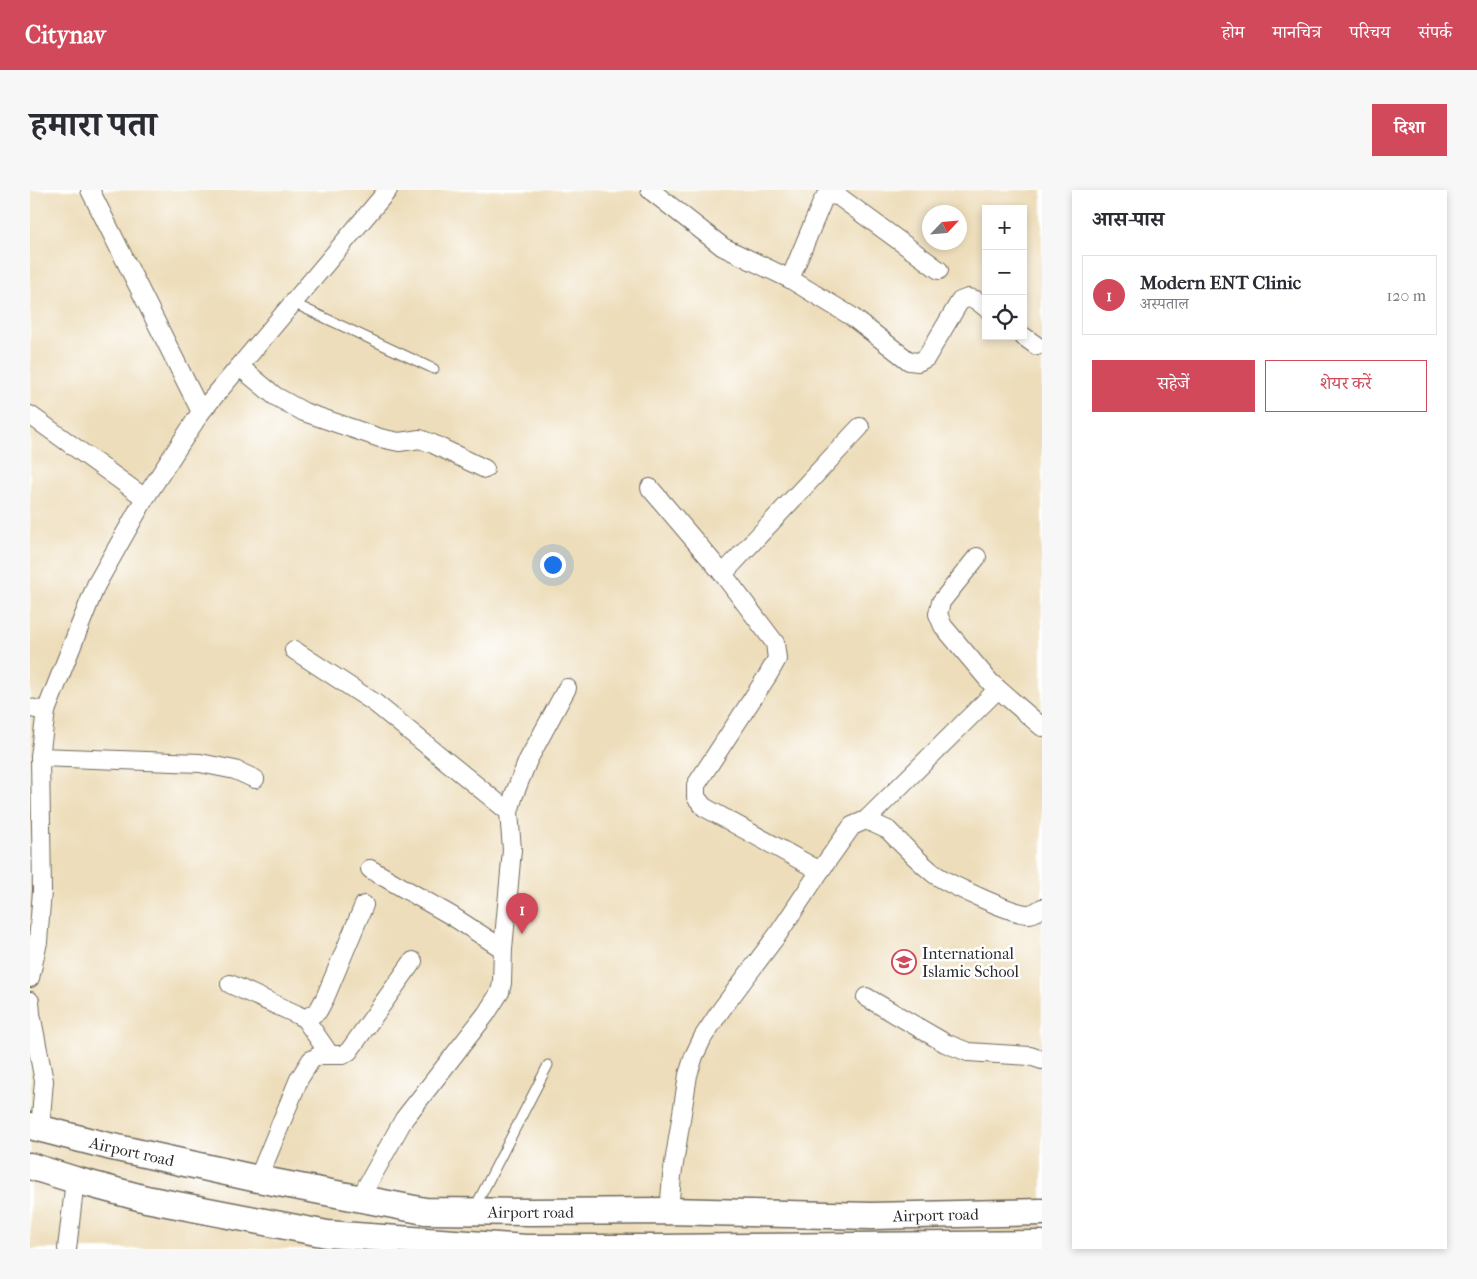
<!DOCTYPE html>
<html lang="hi">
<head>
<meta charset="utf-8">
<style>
	:root { --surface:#fff; --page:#f7f7f7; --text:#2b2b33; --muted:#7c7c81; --line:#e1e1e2; --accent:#d1495b }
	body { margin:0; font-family:"IM FELL French Canon","Noto Serif Devanagari",serif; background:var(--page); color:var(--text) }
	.controls { position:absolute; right:15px; top:15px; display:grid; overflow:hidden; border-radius:0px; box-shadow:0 2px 8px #0003 }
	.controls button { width:45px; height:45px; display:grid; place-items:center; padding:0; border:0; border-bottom:1px solid var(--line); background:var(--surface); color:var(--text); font:25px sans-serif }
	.compass { position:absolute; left:892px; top:15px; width:45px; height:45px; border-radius:50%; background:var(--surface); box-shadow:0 2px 8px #0003; rotate:64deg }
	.you { position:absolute; left:522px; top:374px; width:18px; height:18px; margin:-12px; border:4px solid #fff; border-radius:50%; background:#1a73e8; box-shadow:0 0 0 8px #1a73e833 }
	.badge { display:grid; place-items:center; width:32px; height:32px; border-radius:50%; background:var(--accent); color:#fff; font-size:16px; font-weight:700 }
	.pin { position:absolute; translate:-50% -41px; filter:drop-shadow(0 1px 2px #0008) }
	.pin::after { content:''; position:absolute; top:26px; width:18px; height:15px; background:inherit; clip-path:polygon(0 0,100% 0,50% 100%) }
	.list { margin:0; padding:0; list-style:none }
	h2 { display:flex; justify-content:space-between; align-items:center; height:65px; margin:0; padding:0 20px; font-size:21px }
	h2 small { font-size:16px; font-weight:400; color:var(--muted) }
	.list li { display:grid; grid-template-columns:32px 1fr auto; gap:15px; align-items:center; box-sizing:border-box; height:80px; margin:0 10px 10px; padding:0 10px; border:1px solid var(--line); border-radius:0px }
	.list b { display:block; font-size:19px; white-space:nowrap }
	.list p { margin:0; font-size:16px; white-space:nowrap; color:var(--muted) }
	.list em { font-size:16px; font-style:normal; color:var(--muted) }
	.actions { display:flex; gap:10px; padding:15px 20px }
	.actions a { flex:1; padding:11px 0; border:1px solid var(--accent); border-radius:0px; text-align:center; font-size:18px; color:var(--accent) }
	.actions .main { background:var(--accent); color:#fff }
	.icon { flex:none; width:28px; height:28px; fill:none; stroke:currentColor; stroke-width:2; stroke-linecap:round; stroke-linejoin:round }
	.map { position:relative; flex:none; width:1012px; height:1059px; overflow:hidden; border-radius:0px }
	header { display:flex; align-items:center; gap:30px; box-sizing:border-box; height:70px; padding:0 25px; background:var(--accent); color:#fff }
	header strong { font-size:24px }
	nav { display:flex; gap:28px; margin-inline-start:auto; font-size:18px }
	.intro { display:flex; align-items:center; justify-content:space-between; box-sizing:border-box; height:120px; padding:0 30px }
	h1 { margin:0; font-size:35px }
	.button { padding:12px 22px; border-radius:0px; background:var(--accent); color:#fff; font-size:18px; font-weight:700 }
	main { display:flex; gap:30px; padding:0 30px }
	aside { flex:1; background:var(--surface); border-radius:0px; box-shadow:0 2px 8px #0003 }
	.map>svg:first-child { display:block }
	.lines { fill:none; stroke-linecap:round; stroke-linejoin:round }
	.lane-casing { stroke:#6f695d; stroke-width:11 }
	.street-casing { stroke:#6f695d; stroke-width:20 }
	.primary-casing { stroke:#6f695d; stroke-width:29 }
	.lane { stroke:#fff; stroke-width:9 }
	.street { stroke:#fff; stroke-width:18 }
	.primary { stroke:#fff; stroke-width:26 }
	.labels { text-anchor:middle; stroke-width:5; stroke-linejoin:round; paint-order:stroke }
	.poi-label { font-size:16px; fill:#2b2b2b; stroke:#fff; text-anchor:start }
	.street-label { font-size:16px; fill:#2b2b2b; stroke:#fff }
</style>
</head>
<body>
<header>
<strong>Citynav</strong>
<nav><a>होम</a><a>मानचित्र</a><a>परिचय</a><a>संपर्क</a></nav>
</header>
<div class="intro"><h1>हमारा पता</h1><a class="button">दिशा</a></div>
<main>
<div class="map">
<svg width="1012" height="1059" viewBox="0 0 1012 1059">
	<rect width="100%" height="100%" fill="#fff"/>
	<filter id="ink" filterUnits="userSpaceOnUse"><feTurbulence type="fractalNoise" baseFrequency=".02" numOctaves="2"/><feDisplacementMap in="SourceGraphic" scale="10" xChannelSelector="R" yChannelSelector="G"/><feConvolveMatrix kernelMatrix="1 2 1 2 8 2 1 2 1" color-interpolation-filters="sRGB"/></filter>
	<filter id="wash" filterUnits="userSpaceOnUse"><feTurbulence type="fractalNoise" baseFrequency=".0096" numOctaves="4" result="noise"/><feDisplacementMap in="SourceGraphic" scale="20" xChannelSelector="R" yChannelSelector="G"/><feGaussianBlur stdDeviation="1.12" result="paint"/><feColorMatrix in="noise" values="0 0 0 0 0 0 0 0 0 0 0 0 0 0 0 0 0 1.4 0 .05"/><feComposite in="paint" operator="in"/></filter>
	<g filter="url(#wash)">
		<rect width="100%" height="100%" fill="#edddba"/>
	</g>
	<g filter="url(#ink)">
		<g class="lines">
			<defs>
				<g id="lane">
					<path d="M263 113 404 179"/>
					<path d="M445 1017 518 875"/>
				</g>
				<g id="street">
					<path d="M60 0 171 222"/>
					<path d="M620 0 693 57 760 89 821 126 879 171 888 172 896 168 930 111 938 108 946 110 956 118"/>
					<path d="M760 89 793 10 798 5 808 6 909 80"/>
					<path d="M993 146 1007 156"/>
					<path d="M210 177 245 206 274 222 350 248 369 252 390 249 403 254 455 279"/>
					<path d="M0 225 115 308"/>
					<path d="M620 298 693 384 745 453 747 469 738 485 666 595V607L674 617 790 681"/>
					<path d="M947 367 911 412 908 424 913 436 960 492 1012 537"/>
					<path d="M693 384 830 237"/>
					<path d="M264 460 345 513 479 622"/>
					<path d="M0 518 16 521"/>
					<path d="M10 567 170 573 205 580 225 589"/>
					<path d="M836 630 968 499"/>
					<path d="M340 679 422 726 473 759"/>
					<path d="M0 788 8 752 12 701 10 567 16 521 66 395 115 308 171 222 358 0"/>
					<path d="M200 794 266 824 275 829 300 865"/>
					<path d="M836 807 915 853 938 862 1000 866 1012 870"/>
					<path d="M0 811 1 824 14 891 10 939"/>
					<path d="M275 829 288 821 295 808 334 715"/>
					<path d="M228 989 269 889 281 870 290 865H313L319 861 383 771"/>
					<path d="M330 1008 374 929 456 824 470 802 472 793 473 759 482 660 479 622 484 605 498 570 537 498"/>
					<path d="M639 1021 642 986 658 885 664 866 673 847 691 820 748 744 790 681 822 636 836 630 858 640C872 654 887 670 903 683 916 693 982 724 998 724 1004 724 1007 721 1012 718"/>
					<path d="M37 1059 45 990"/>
				</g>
				<g id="primary">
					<path id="s1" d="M0 936 78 956 228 989 395 1021 500 1022 639 1021 842 1026 1012 1022"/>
					<path d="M0 976 45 990 116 1009 297 1044 496 1058H631L1012 1054"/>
				</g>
			</defs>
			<use href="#lane" class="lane-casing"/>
			<use href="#street" class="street-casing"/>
			<use href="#primary" class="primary-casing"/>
			<use href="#lane" class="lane"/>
			<use href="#street" class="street"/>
			<use href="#primary" class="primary"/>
		</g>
	</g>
	<defs>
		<symbol id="school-ring" viewBox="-11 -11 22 22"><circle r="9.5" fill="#fff" stroke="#d1495b" stroke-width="1.5"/><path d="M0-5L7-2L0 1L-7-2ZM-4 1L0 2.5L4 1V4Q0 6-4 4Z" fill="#d1495b"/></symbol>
	</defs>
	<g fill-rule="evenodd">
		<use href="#school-ring" x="860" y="758" width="28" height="28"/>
	</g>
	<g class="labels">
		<g class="poi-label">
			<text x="892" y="769">International<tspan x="892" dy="18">Islamic School</tspan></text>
		</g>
		<g class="street-label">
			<text dy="6" stroke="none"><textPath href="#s1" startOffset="105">Airport road</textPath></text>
			<text dy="6" stroke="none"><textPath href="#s1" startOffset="510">Airport road</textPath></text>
			<text dy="6" stroke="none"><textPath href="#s1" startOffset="915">Airport road</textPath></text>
		</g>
	</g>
</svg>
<div class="controls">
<button>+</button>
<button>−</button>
<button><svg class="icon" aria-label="locate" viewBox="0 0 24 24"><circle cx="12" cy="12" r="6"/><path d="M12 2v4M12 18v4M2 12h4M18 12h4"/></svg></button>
</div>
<svg class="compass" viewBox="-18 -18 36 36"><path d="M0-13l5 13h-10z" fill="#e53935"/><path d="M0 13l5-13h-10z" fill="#7c7c81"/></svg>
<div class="you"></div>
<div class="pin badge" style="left:492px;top:744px">1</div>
</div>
<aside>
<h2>आस-पास<small></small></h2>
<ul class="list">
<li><span class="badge">1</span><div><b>Modern ENT Clinic</b><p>अस्पताल</p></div><em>120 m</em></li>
</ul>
<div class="actions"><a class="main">सहेजें</a><a>शेयर करें</a></div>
</aside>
</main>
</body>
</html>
